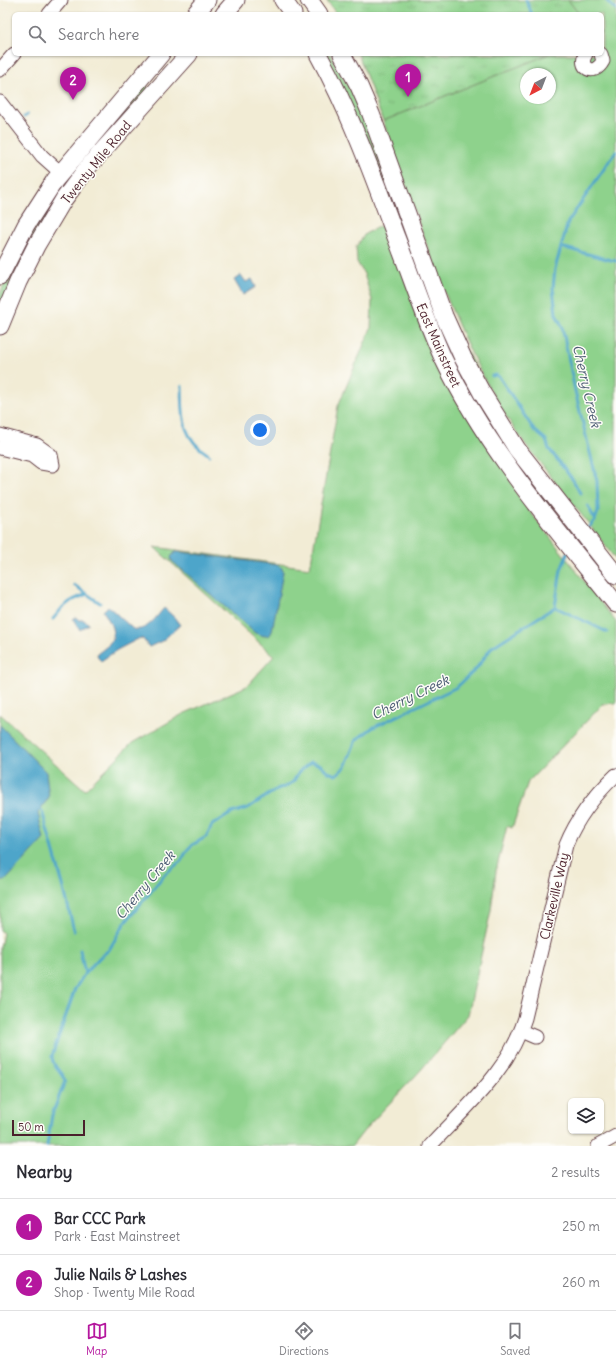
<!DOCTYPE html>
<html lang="en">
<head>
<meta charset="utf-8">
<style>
	:root { --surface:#fff; --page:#f7f7f7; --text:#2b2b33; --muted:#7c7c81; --line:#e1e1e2; --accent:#b5179e }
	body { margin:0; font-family:Delius,sans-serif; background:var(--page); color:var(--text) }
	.controls { position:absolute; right:12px; bottom:12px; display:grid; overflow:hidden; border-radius:6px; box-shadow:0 1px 3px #0004 }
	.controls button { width:36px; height:36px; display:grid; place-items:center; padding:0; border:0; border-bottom:1px solid var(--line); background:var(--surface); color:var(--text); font:20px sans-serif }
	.compass { position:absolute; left:520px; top:68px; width:36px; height:36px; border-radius:50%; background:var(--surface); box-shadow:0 1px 3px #0004; rotate:222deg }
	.scale { position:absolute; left:12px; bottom:10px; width:73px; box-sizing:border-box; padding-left:4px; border:2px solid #4a1f2b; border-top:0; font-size:11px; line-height:14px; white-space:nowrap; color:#4a1f2b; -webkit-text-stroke:3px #fdfcf7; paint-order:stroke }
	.you { position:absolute; left:260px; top:430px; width:14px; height:14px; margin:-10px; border:3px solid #fff; border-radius:50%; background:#1a73e8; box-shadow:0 0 0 6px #1a73e833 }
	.badge { display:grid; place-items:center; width:26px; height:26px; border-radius:50%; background:var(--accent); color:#fff; font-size:13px; font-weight:700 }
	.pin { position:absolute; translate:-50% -33px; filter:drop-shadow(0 1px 2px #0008) }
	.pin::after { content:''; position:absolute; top:21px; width:14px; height:12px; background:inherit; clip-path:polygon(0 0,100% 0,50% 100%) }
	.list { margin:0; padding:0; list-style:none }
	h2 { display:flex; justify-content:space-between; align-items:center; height:52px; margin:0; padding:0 16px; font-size:17px }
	h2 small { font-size:13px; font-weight:400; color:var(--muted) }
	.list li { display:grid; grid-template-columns:26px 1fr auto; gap:12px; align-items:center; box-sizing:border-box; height:56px; padding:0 16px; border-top:1px solid var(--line) }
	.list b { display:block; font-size:15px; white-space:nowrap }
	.list p { margin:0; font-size:13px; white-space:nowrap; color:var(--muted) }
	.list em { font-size:13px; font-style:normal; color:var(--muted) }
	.icon { flex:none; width:22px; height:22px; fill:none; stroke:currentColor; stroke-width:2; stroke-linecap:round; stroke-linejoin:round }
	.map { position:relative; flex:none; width:616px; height:1146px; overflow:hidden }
	.search { position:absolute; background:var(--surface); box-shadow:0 1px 3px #0004; left:12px; right:12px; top:12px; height:44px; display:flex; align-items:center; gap:10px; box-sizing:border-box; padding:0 14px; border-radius:6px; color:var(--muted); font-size:15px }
	.sheet { height:164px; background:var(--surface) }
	nav { display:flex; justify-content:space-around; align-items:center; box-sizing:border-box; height:56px; border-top:1px solid var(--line); background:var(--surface); font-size:11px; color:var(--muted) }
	nav a { display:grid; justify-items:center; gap:2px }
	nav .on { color:var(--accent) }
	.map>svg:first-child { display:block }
	.grass { fill:#8ed28c; stroke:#6c785c; fill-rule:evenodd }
	.park { fill:url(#park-tufts); stroke:#6c785c }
	.water { fill:#4da5ca; stroke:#4c627a }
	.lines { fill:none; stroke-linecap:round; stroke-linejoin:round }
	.stream { stroke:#4da5ca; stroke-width:3 }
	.minor-casing { stroke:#633e44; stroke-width:15 }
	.major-casing { stroke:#633e44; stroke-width:19 }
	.minor { stroke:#fff; stroke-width:13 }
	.major { stroke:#fff; stroke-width:17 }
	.labels { text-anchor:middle; stroke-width:3; stroke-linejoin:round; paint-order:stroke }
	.street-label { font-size:13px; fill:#4a1f2b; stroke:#fdfcf7 }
	.water-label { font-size:14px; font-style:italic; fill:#4b5b73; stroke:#fdfcf7 }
</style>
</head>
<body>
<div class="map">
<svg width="616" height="1146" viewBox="0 0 616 1146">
	<defs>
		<pattern id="park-tufts" width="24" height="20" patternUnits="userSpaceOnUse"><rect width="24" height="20" fill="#8ed28c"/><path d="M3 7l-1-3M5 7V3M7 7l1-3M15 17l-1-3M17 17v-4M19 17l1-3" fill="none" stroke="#7cb479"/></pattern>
	</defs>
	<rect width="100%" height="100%" fill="#fdfcf7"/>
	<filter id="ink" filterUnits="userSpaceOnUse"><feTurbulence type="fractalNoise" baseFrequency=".025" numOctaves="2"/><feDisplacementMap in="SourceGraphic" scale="8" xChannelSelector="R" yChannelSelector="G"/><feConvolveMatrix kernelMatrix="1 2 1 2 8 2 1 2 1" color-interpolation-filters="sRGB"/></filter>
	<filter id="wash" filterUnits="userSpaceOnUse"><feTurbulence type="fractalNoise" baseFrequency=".012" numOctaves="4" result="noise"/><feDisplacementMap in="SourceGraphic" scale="16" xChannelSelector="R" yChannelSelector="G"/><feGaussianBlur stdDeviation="0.9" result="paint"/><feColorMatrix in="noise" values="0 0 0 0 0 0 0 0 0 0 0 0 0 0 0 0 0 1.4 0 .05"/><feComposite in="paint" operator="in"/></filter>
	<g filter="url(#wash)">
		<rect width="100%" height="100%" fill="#f2ecd5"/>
		<g class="grass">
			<path d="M568 0H616V560C599 537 582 515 564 493 541 464 517 436 498 403 446 316 418 216 383 121L549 54H602V14H579ZM526 74H550V98H526Z"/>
			<path d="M325 54H330L364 113 422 273 555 508 552 513 529 485 459 377Z"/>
			<path d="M145 85 149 88 92 154 0 309V294L11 267 58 186Z"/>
			<path d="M380 226 385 229 515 489 518 496 616 622V703L603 704 528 782 512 828 507 826 496 871 491 910 468 1015 420 1071 367 1127 352 1146H0V948L3 933 0 930V714L85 790 132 743 183 714 247 686 274 656 154 547 310 568 338 406 371 328 372 300 364 274 357 262 356 247 365 234Z"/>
		</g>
		<g class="park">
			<path d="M327 0H568L579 14H336Z"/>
			<path d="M358 54H549L383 121Z"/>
		</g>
		<g class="water">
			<path d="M241 275 246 282 252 279 256 287 243 295 234 280Z"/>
			<path d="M175 552H180L277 565 282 568 283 572 272 631 270 635 264 636 255 633 172 561 171 557Z"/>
			<path d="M108 606 133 629C147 632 156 617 164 608L174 617 180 625 162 641 149 647 143 639 140 638 117 650 101 661 98 658 97 654 106 647 113 639C114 628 109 620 103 611Z"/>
			<path d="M76 617 79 620H84L89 624 80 630 73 619Z"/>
			<path d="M0 725 46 772 49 797 38 813 44 839 7 879 0 881Z"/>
		</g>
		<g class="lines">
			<g class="stream">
				<path d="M526 0 532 14"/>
				<path d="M606 0 616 10"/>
				<path d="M24 117 27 115"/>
				<path d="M561 247 611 260 616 261"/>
				<path d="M492 376 496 375 500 378 534 430 546 440 549 449 573 480 580 493"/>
				<path d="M182 386C183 416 180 437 209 455"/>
				<path d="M588 506 595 520"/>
				<path d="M587 529 595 520 598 512 597 481 575 391 562 326 556 314 553 288 555 269 568 222 616 151"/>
				<path d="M74 585 100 603"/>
				<path d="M73 600 87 594"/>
				<path d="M555 607 607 632"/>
				<path d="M53 619 63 607 71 601"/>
				<path d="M38 808 42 811 63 885 74 931"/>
				<path d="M80 950 85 973"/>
				<path d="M47 1146 52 1115 65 1081C62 1072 52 1067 52 1056L75 989 85 973 100 957 109 950 124 924 166 873 181 861 188 849 192 845 206 837 212 825 232 813 248 808 279 788 285 787 293 782 299 772 311 762 321 765 328 772 336 775 345 767 356 740 372 728 457 687 476 669 492 647 555 607 561 570 568 552"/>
			</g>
		</g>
	</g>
	<g filter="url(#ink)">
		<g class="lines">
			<defs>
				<g id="minor">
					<path d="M49 14 61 0"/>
					<path d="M586 54C577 67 594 78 603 61L601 54"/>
					<path d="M0 70 14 54"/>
					<path d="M0 102 42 156 61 173"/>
					<path d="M0 435 37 445 51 455 53 465 41 463 32 456 0 448"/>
					<path d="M521 1031 535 1037"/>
					<path d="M430 1146C466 1107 509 1071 525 1018L566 845C577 818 595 795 616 775"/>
					<path d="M598 1146 616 1136"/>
				</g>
				<g id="major">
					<path d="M283 0 293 14"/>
					<path d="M309 0 319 14"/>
					<path d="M195 14 207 0"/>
					<path d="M224 14 236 0"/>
					<path d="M318 54C350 112 373 175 396 237 412 278 425 319 443 358 487 450 554 526 616 604"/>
					<path d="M342 54 359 86 371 114 444 316 463 358 482 393 517 449 616 575"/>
					<path d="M0 276 26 225 55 180 161 54"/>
					<path d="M0 326 18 282 36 246 64 199 87 168 189 54"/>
				</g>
			</defs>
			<use href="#minor" class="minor-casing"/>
			<use href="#major" class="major-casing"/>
			<use href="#minor" class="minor"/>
			<use href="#major" class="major"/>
		</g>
	</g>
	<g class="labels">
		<g class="street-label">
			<text transform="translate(96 162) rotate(-51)" y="5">Twenty Mile Road</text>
			<text transform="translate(439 345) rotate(66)" y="5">East Mainstreet</text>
			<text transform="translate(554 896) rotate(-77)" y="5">Clarkeville Way</text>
		</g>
		<g class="water-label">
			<text transform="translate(587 386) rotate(77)" y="5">Cherry Creek</text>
			<text transform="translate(410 697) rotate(-26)" y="5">Cherry Creek</text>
			<text transform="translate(145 885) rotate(-50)" y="5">Cherry Creek</text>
		</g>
	</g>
</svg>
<div class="controls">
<button><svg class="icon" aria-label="layers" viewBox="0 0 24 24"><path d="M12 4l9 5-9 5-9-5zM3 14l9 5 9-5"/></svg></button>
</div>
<svg class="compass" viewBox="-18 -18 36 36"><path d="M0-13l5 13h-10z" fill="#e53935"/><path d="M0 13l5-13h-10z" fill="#7c7c81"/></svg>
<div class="scale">50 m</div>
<div class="you"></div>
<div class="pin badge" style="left:408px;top:97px">1</div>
<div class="pin badge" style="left:73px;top:100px">2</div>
<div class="search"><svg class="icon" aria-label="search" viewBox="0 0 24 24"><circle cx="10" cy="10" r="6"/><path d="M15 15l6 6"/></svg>Search here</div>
</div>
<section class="sheet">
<h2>Nearby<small>2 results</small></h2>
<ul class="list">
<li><span class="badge">1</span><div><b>Bar CCC Park</b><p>Park · East Mainstreet</p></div><em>250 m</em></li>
<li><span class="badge">2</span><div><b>Julie Nails &amp; Lashes</b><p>Shop · Twenty Mile Road</p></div><em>260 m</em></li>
</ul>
</section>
<nav>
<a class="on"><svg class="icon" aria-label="map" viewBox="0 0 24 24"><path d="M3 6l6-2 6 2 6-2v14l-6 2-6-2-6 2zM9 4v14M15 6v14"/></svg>Map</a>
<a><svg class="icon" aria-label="directions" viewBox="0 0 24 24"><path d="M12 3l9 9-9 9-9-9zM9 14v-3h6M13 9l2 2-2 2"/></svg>Directions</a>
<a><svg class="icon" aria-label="saved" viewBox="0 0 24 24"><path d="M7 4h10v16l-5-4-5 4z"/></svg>Saved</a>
</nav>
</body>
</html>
